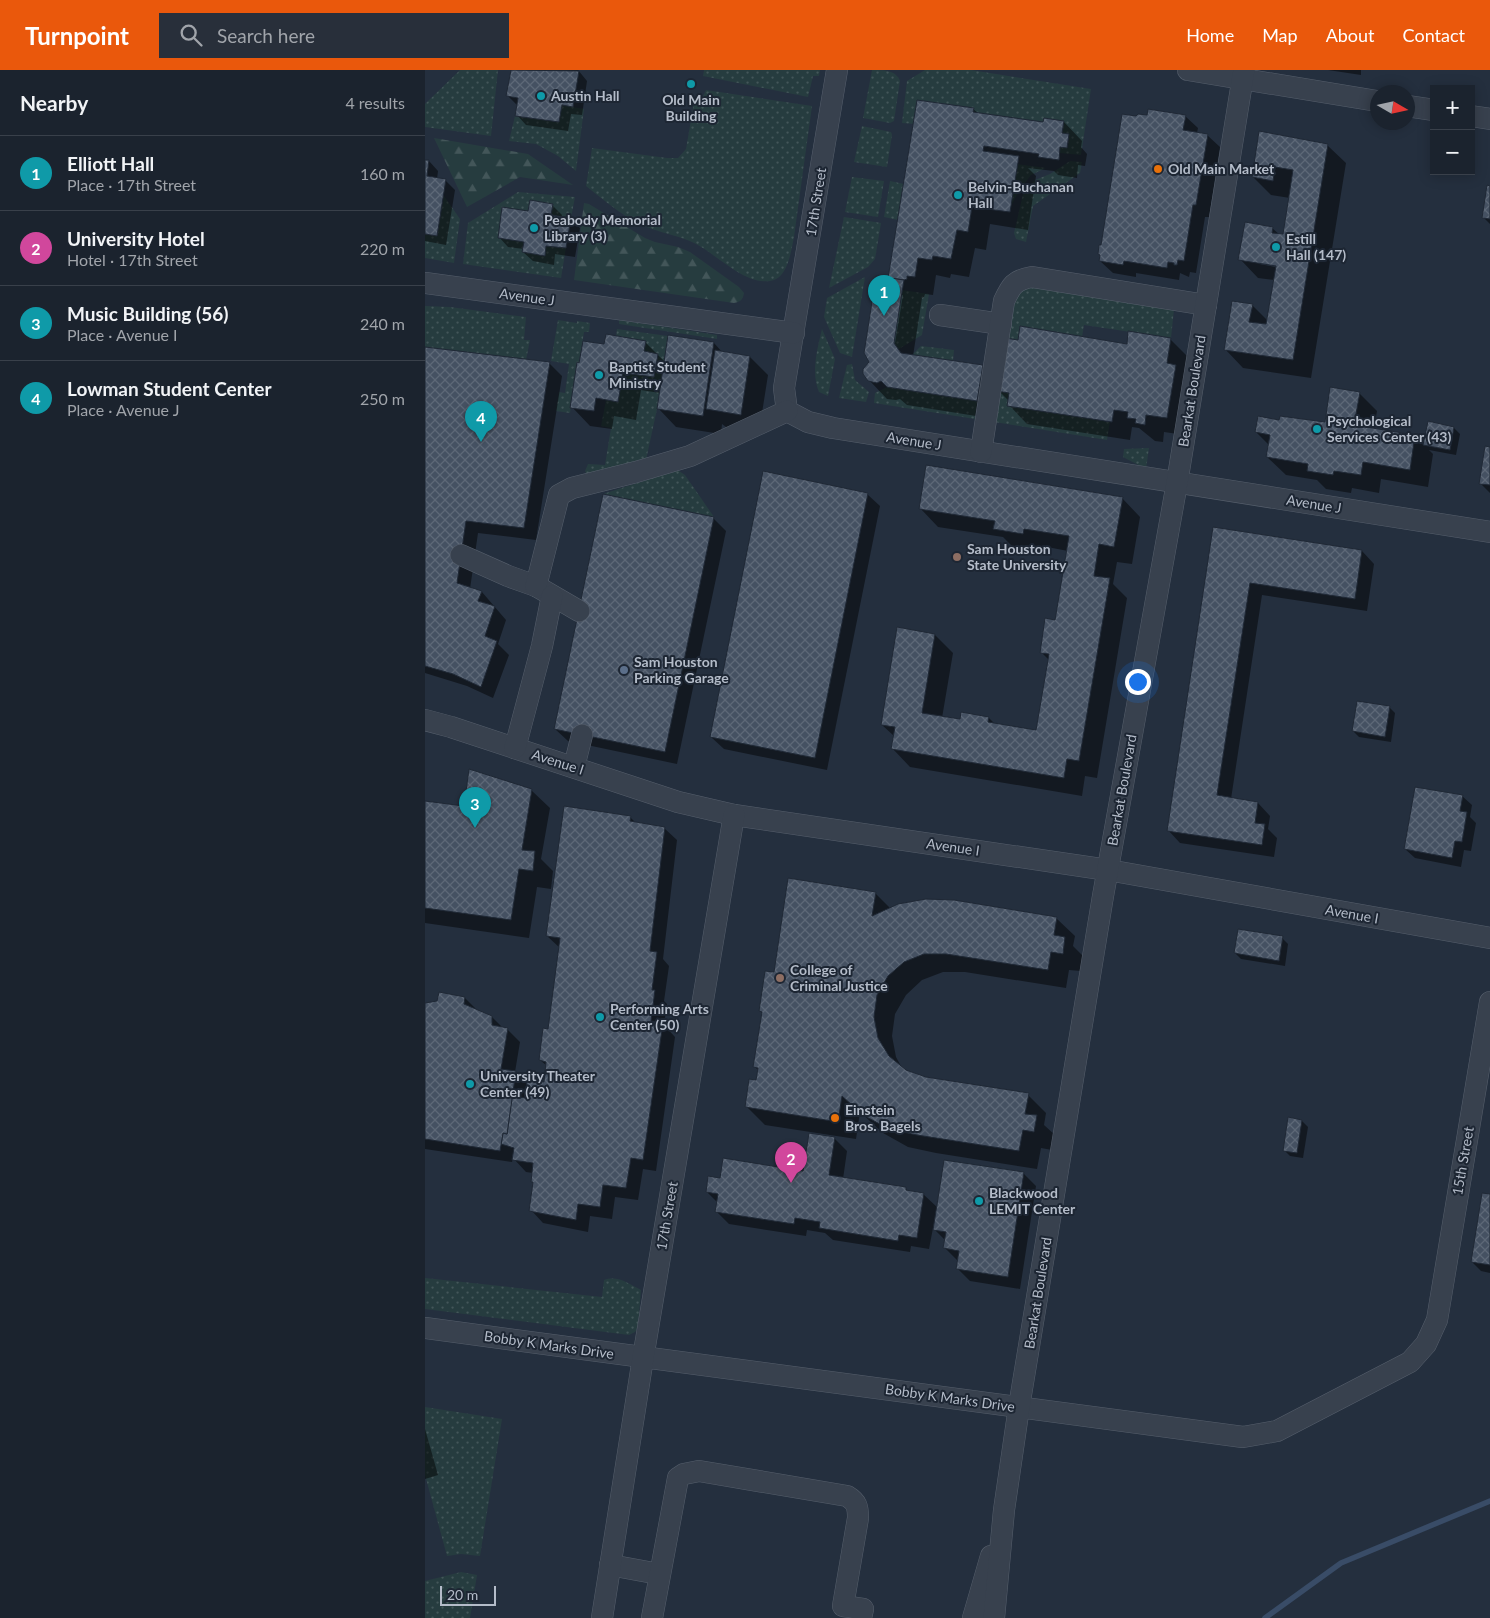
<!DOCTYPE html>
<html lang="en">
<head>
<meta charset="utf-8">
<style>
	:root { --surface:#1b232e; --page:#282f3a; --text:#f1f3f6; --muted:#a0a4aa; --line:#39404a; --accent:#ea580c }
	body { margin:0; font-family:Lato,sans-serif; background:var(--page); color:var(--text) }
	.controls { position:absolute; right:15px; top:15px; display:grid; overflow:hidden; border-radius:0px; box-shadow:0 2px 12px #0003 }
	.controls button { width:45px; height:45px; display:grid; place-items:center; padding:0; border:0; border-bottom:1px solid var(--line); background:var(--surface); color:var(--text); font:25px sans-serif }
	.compass { position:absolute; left:945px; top:15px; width:45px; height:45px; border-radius:50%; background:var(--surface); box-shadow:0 2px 12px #0003; rotate:99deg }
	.scale { position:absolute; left:15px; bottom:12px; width:56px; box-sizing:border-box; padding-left:5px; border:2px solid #b4bcc9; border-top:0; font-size:14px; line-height:18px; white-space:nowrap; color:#b4bcc9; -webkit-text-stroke:4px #1d2633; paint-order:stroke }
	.you { position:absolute; left:712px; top:611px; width:18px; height:18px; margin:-12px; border:4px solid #fff; border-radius:50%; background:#1a73e8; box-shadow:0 0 0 8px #1a73e833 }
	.badge { display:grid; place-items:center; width:32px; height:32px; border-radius:50%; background:var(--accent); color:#fff; font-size:16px; font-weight:700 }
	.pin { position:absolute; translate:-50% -41px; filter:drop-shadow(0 1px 2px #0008) }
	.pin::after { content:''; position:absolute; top:26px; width:18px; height:15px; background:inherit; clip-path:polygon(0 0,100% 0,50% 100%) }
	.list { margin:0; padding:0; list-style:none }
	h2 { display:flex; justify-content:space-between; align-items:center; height:65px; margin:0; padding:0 20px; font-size:21px }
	h2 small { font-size:16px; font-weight:400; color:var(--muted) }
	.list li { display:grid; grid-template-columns:32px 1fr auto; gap:15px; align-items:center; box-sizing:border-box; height:75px; padding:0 20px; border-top:1px solid var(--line) }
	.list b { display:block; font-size:19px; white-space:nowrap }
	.list p { margin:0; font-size:16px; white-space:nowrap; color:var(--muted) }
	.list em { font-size:16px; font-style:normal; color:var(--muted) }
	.icon { flex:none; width:28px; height:28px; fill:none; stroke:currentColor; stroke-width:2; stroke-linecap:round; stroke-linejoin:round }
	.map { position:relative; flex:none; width:1065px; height:1548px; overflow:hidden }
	header { display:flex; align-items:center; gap:30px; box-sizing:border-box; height:70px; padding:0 25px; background:var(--accent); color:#fff }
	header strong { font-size:24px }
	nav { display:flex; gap:28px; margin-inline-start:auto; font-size:18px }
	.search { width:350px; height:45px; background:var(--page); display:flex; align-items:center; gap:12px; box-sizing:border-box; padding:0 18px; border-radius:0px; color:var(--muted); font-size:19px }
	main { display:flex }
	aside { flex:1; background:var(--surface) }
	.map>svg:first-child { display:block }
	.grass { fill:url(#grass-dots) }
	.forest { fill:url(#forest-firs) }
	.shadow { fill:#0007; fill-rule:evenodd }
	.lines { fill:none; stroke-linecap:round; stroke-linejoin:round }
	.stream { stroke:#394c67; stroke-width:5.5 }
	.building { fill:url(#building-cross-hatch); stroke:#1f2835 }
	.minor-casing { stroke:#565f6c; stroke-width:22 }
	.minor { stroke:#38414e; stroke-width:21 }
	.culture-dot { fill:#0f9aa8; stroke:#1d2633; stroke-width:2 }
	.food-dot { fill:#e8710a; stroke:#1d2633; stroke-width:2 }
	.education-dot { fill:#8d6e63; stroke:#1d2633; stroke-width:2 }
	.service-dot { fill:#5c6f8a; stroke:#1d2633; stroke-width:2 }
	.labels { text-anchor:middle; stroke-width:4; stroke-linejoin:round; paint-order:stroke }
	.poi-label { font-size:14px; font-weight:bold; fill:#b4bcc9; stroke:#1d2633; text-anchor:start }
	.street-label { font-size:14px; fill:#b4bcc9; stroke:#1d2633 }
</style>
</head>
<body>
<header>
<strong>Turnpoint</strong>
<div class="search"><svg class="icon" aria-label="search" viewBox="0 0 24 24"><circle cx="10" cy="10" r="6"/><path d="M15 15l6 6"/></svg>Search here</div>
<nav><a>Home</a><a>Map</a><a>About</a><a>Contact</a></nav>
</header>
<main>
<aside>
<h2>Nearby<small>4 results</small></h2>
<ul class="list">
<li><span class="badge" style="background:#0f9aa8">1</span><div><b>Elliott Hall</b><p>Place · 17th Street</p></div><em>160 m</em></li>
<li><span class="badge" style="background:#d1479c">2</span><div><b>University Hotel</b><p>Hotel · 17th Street</p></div><em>220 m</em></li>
<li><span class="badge" style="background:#0f9aa8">3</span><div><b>Music Building (56)</b><p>Place · Avenue I</p></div><em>240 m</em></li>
<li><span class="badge" style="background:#0f9aa8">4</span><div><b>Lowman Student Center</b><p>Place · Avenue J</p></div><em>250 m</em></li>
</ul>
</aside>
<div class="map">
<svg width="1065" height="1548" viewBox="0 0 1065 1548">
	<defs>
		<pattern id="grass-dots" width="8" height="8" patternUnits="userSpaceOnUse" patternTransform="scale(1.25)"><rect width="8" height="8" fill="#263c3f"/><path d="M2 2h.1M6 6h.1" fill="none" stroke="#435659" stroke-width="1.8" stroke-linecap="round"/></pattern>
		<pattern id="forest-firs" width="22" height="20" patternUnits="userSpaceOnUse" patternTransform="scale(1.25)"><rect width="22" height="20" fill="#263c3f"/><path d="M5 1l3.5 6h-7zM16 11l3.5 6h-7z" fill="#435659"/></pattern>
		<pattern id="building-cross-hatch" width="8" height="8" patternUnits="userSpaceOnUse" patternTransform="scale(1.25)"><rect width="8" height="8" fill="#455162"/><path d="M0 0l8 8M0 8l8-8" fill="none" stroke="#5d6877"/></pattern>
	</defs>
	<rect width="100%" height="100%" fill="#242f3e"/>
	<g class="grass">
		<path d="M35 0H73L66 66 0 57V34Z"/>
		<path d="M279 0H395L394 6H388L383 27 278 6Z"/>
		<path d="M447 0C459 0 471 0 475 11L469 51 465 53 438 48Z"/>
		<path d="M500 0H546L666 19 656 85 634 83 635 77 643 78 644 64 637 63 639 51 619 48 618 52 548 42 549 38 493 30 489 54 477 53 482 11Z"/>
		<path d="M281 20 387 36 369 167C366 181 363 209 345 211 320 215 292 185 271 174 250 163 224 162 204 148 189 139 175 127 161 116L167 78 242 88H253L261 79 270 27 277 28Z"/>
		<path d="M137 35 159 39 151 101 133 86 111 74 84 71 90 46 134 52Z"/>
		<path d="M437 56 466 62 467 65 462 97 429 92Z"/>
		<path d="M645 91 657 92 655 103 608 136 601 172 591 169 589 163 598 124 610 110 625 104Z"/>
		<path d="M592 94 621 98 606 105 594 121 586 136Z"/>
		<path d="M427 107 459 111 453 147 420 142Z"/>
		<path d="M465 111 479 114 473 150 459 147Z"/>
		<path d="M93 122 150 127 146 148 126 145 128 134 103 141 77 138 73 168 99 172 97 182 120 186 121 176 141 178 136 208 38 194 43 153Z"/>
		<path d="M19 126 35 149 29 193 0 188V164L12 166Z"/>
		<path d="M419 147 456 153 450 189 443 197 404 218Z"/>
		<path d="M440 207 427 287 415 283 399 247 402 228Z"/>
		<path d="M607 217 749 239 746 268 659 255 657 267 595 256 593 270 583 268 590 229 595 221Z"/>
		<path d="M477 220 504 224 497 265 474 279 469 273Z"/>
		<path d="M0 236 25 237 101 247 99 270H105L101 290 0 277Z"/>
		<path d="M133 250 152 253V251L165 253 164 262H159L154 293H152L145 343 131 341 134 322 140 323 144 294 126 291Z"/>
		<path d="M194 250 292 265V269L194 254Z"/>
		<path d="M192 259 243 266 232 339 221 390 163 407 160 401 163 394 180 395 186 358 176 356 181 330 193 332 198 303 229 307 233 284 219 281 221 271 191 266Z"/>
		<path d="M397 259 410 289 403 326 394 322C386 302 392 280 397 259Z"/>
		<path d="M496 276 529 280 528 291 487 285Z"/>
		<path d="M427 294 430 310 444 322 441 332 414 328 422 295Z"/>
		<path d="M462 317 552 331 550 349 449 333 450 323Z"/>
		<path d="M574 321 584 323 583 336 685 352 682 370 569 352Z"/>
		<path d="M724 378 721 399 698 387 699 379Z"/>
		<path d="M249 401H254L260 405 289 447 178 424Z"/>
		<path d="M0 1208 177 1227 179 1210C193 1205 204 1214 216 1220L213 1258 210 1262 204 1265 0 1239Z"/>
		<path d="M0 1337 77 1349 55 1486 36 1484 22 1486 0 1405Z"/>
		<path d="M36 1502 52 1505 45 1548H0V1511Z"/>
	</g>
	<g class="forest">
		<path d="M9 68 103 84 148 115 95 107 42 137Z"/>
		<path d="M159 133 164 134 220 168 230 172 253 177 265 182 314 217 319 223C318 230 315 232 309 233L149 210Z"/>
	</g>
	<g class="shadow">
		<path d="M87 0H153L162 11 157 45 146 44 143 61 101 55 92 45V35L83 26Z"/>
		<path d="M903 0H936V5Z"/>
		<path d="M548 39 553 43 619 53 639 52 657 71 656 77 662 84 660 96 653 95 652 108 633 105 629 101 603 98 611 106 603 160 565 154 561 180 550 178 544 207 526 204 525 208 511 205 508 225 500 224 499 227 497 228 488 286 557 297 574 314 594 271 703 276 746 270 764 288 760 365 739 362 738 372 730 371 714 358 707 357 705 370 602 354 584 335V331L574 321 570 349 482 335 475 329 471 330 462 329 444 310 445 292 464 209ZM475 225H478L469 279H467Z"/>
		<path d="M760 46 773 58 772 63 782 65 795 77 784 147H780L771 203 765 202 764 207 755 203 754 210 711 203V207L688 203 675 191 677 176 712 47Z"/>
		<path d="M835 63 902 75 921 93 886 308 818 298 800 279 827 235 843 251 850 210 833 208 815 189 847 158 855 165 859 166 865 128 846 125 828 107ZM834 192 857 196 856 198 834 194Z"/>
		<path d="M0 91H4L13 101 12 109 20 110 30 120 21 175 0 171Z"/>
		<path d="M1065 117V154L1058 147Z"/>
		<path d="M127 135 137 145 136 148 145 149 155 158 150 187 130 184 129 195 108 191 98 182 99 179 83 177 74 167 104 143Z"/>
		<path d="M220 272 240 292 289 273 298 283 325 287 343 305 334 362 301 357 297 354 296 364 251 357 233 338 235 323 216 320 211 350 189 346 187 359 165 356 147 337 180 276Z"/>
		<path d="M0 286 124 293 137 306 111 470 53 463 45 519 57 522 81 550 73 574 84 585 68 628 42 616 0 603Z"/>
		<path d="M934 323 952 341 949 359 989 366 999 375 1004 353 1029 358 1035 364 1031 385 1004 380 1008 384 1003 417 956 409 954 423 927 418 926 423 901 419 892 410 861 405 842 387 844 375 831 362 855 351 901 354Z"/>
		<path d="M1065 378V423L1055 413Z"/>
		<path d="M442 424 455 436 402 700 299 679 286 667Z"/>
		<path d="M697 428 715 447 707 494 692 492 688 514 702 528 672 708 660 706 657 726 485 697 467 678 469 666 457 655 510 565 528 583 517 648 536 651 564 648 570 654 612 661 624 590 616 582 631 551 643 481 617 476 616 482 588 477 578 467 513 457 495 438Z"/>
		<path d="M288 448 301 461 252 694 143 671 130 659Z"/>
		<path d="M789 459 937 481 949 494 942 541 837 525 806 729 833 733 845 746 843 759 852 768 849 787 755 773 743 760Z"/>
		<path d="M964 637 970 643 966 672 934 667 928 661Z"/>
		<path d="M106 720 125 738 116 789 128 801 126 819 112 817 104 868 0 853V732L40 738Z"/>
		<path d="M1037 726 1047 735 1045 747 1051 753 1046 781 1039 780 1036 797 990 788 980 779Z"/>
		<path d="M205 747 211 753 239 758 252 770 238 889 244 896 239 931 242 934 239 955 250 967 231 1101 218 1099 213 1130 190 1127 187 1149 165 1146 163 1162 118 1153 106 1140 109 1113 107 1111 108 1103 101 1102 88 1088 87 1092 0 1079V934L40 928 52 940 67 947 78 958 82 959 95 972 90 1002 102 1014H120L122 996 115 990 124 961 135 878 122 866Z"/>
		<path d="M450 823 466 839 631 848 650 866 648 876 658 886 656 901 644 900 641 918 540 902H518L497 910 481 925 470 944 467 966 471 987 478 1000 501 1008 603 1025 621 1043 619 1055 630 1065 627 1080 616 1078 612 1099 511 1083 483 1077 458 1063 435 1042 431 1069 340 1055 321 1036 332 1012 334 1001 330 997 338 944 335 941 350 904Z"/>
		<path d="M857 868 863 874 860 896 816 889 810 883Z"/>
		<path d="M864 1049 877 1051 883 1057 878 1088 865 1086 859 1080Z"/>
		<path d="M409 1068 422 1081 418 1109 481 1119 484 1122 498 1124 513 1138 599 1104 611 1116 595 1219 545 1211 532 1198 533 1191 520 1178 521 1171 508 1158 504 1179 486 1176 485 1182 408 1170 400 1163 382 1160 381 1166 304 1154 291 1141 293 1133 282 1122 296 1109 379 1102Z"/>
		<path d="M1065 1125V1203L1056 1201 1047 1192Z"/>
		<path d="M0 1359 13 1405 0 1409Z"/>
	</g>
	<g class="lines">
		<path class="stream" d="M840 1548 916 1493 1065 1431"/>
	</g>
	<g class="building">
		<path d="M86 0 154 1 148 37 137 35 134 52 90 46 93 28 81 26Z"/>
		<path d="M492 30 549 38 548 42 618 52 619 48 639 51 637 63 644 64 642 78 635 77 634 90 613 87 614 84 559 76 558 81 594 86 585 142 547 137 543 162 532 160 526 189 508 186 507 190 493 188 490 207 482 206V209L479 210 463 208Z"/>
		<path d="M723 39 761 45 758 60 783 64 771 135H768L759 191 753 190 752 195H749V193L743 192 742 198 699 191 698 195 674 191 675 185 673 184 674 175H676L697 44 711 46 713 44 722 45Z"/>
		<path d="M834 61 903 74 868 290 799 280 807 231 828 234 824 252 841 254 851 196 813 190 820 152 848 157 847 163 858 164 868 100 850 97 848 111 827 107Z"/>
		<path d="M0 90H4L2 106 21 109 12 166 0 164Z"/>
		<path d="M1062 115 1065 116V149L1057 148Z"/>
		<path d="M105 130 128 134 126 145 146 148 141 178 121 176 120 186 97 182 99 172 73 168 77 137 103 141Z"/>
		<path d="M451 206 479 210 469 273 476 283 558 295 552 331 462 317 456 311 452 313 443 311 438 304V299L444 292 439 283Z"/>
		<path d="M595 256 702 274 703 261 746 268 742 293 751 295 742 348 721 345 720 355 710 353 711 349 702 348 703 342 689 340 687 352 582 336 584 323 572 321 580 268 593 270Z"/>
		<path d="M181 264 221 271 219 281 233 284 229 307 198 303 193 332 171 328 169 341 145 338 152 292 154 293 158 271 179 274Z"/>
		<path d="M243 265 289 272 278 346 232 339Z"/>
		<path d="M0 277 125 292 99 458 41 451 32 513 57 521 53 531 70 536 60 566 72 571 56 617 28 604 0 596Z"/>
		<path d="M290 280 325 286 316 345 281 339Z"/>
		<path d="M905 317 935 322 929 355 990 365 985 400 938 392 936 405 909 401 908 405 882 401 883 394 841 387 845 365 830 362 833 346 854 350 855 346 900 352Z"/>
		<path d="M1003 351 1029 357 1025 380 998 375Z"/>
		<path d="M1060 376 1065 377V415L1054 414Z"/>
		<path d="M501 395 698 427 689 477 674 474 669 506 685 508 654 691 642 689 639 708 466 679 470 657 456 655 472 557 510 564 497 643 535 649 536 642 564 647 563 652 611 660 624 584 615 583 620 548 630 550 644 466 599 459 598 464 568 459 570 451 494 439Z"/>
		<path d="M338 401 443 423 390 688 285 667Z"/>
		<path d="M178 424 289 447 240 682 129 659Z"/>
		<path d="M788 457 937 480 930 529 825 513 792 725 833 732 830 753 840 754 837 775 742 761Z"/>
		<path d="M932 631 965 636 960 667 927 661Z"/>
		<path d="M44 699 107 719 97 780 110 781 108 801 94 799 86 850 0 838V731L39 736Z"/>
		<path d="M990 717 1038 725 1035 741 1042 742 1037 772 1030 771 1027 788 979 779Z"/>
		<path d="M139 736 206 746 205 751 240 757 225 881 232 882 227 920H230L226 951 238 953 218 1090 206 1088 201 1118 178 1115 175 1137 153 1134 151 1150 104 1141 108 1112H106L108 1093 87 1090 89 1078 76 1074 78 1063 82 1064 87 1026 100 1028 102 1011 119 1012 121 992 114 990 118 958 123 959 135 868 121 866Z"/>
		<path d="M363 808 451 822 447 846 473 834 501 829 529 830 632 847 629 865 640 867 638 884 626 882 623 900 521 884H499L479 892 463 906 452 925 449 947 453 968 464 986 481 1000 501 1007 604 1023 600 1044 612 1045 609 1062 598 1060 594 1081 492 1065 464 1059 438 1045 417 1026 413 1052 320 1037 324 1009 331 1010 333 998 328 997 337 942 334 941 340 901 349 902Z"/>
		<path d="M813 859 858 866 854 891 809 883Z"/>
		<path d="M14 922 40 927 39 934 67 946V955L83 958 76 999 91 1001 82 1064 78 1063 75 1081 0 1069V933L12 931Z"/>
		<path d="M863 1047 877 1050 872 1083 858 1081Z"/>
		<path d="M384 1063 410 1067 404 1105 481 1117V1120L499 1123 492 1168 474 1165 473 1171 394 1158 395 1152 370 1148 369 1154 290 1142 293 1124 281 1122 283 1106 295 1108 298 1088 378 1101Z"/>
		<path d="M519 1090 599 1102 583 1207 531 1199 534 1181 518 1178 521 1162 508 1160Z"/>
		<path d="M1057 1123 1065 1124V1195L1046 1192Z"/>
	</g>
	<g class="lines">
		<defs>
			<g id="minor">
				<path d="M412 0 359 318 362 341 383 352 408 358 1065 462"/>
				<path d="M763 0 952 31"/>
				<path d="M982 36 1009 40"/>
				<path d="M1046 46 1065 49"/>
				<path d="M0 213 369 263"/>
				<path d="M515 245 576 254"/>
				<path d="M556 382 579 231C586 216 589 210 607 207L781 235"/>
				<path d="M36 485 83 506 111 516 154 541"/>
				<path d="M111 516 134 425 147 418 211 402 265 386 362 341"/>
				<path d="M0 650 26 657 253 732 309 745 683 800 1065 868"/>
				<path d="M90 678 117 576 127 526"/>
				<path d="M149 697 157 665"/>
				<path d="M0 1258 818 1367 852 1361 985 1292 1001 1274 1012 1250 1065 932"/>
				<path d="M185 1495 234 1504"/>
				<path d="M177 1548 218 1288 309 745"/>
				<path d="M227 1548 253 1408 259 1404 274 1401 422 1426C432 1432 433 1437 433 1448L418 1536 438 1539 436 1548"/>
				<path d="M548 1548 566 1486"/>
				<path d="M569 1548 579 1440 594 1337 678 826 752 413 819 0"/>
			</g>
		</defs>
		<use href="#minor" class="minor-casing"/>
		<use href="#minor" class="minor"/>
	</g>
	<g class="culture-dot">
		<circle cx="266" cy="14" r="5"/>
		<circle cx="116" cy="26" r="5"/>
		<circle cx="533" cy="125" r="5"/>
		<circle cx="109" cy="158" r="5"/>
		<circle cx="851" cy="177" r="5"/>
		<circle cx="174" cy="305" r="5"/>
		<circle cx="892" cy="359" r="5"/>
		<circle cx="175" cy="947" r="5"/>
		<circle cx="45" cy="1014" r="5"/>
		<circle cx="554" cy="1131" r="5"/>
	</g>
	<g class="food-dot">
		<circle cx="733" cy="99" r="5"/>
		<circle cx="410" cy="1048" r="5"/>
	</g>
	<g class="education-dot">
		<circle cx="532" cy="487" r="5"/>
		<circle cx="355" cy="908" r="5"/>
	</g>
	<circle class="service-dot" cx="199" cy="600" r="5"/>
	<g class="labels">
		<g class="poi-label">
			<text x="126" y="31">Austin Hall</text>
			<text x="266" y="35" text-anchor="middle">Old Main<tspan x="266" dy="16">Building</tspan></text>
			<text x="743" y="104">Old Main Market</text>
			<text x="543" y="122">Belvin-Buchanan<tspan x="543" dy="16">Hall</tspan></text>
			<text x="119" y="155">Peabody Memorial<tspan x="119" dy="16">Library (3)</tspan></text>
			<text x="861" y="174">Estill<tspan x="861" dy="16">Hall (147)</tspan></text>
			<text x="184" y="302">Baptist Student<tspan x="184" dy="16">Ministry</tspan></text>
			<text x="902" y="356">Psychological<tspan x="902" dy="16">Services Center (43)</tspan></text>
			<text x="542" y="484">Sam Houston<tspan x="542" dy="16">State University</tspan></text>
			<text x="209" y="597">Sam Houston<tspan x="209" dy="16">Parking Garage</tspan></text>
			<text x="365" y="905">College of<tspan x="365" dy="16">Criminal Justice</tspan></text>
			<text x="185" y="944">Performing Arts<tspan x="185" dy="16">Center (50)</tspan></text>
			<text x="55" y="1011">University Theater<tspan x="55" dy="16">Center (49)</tspan></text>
			<text x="420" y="1045">Einstein<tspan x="420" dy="16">Bros. Bagels</tspan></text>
			<text x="564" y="1128">Blackwood<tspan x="564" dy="16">LEMIT Center</tspan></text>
		</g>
		<g class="street-label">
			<text transform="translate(391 132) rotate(-81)" y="5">17th Street</text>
			<text transform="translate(102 227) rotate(8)" y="5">Avenue J</text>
			<text transform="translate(767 321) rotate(-81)" y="5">Bearkat Boulevard</text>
			<text transform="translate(489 371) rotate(9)" y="5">Avenue J</text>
			<text transform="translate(889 434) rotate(9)" y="5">Avenue J</text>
			<text transform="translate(133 692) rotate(18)" y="5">Avenue I</text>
			<text transform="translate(697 720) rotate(-80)" y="5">Bearkat Boulevard</text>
			<text transform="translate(528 777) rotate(8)" y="5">Avenue I</text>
			<text transform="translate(927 844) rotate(10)" y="5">Avenue I</text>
			<text transform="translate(1038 1091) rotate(-80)" y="5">15th Street</text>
			<text transform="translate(242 1146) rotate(-80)" y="5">17th Street</text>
			<text transform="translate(613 1223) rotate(-81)" y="5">Bearkat Boulevard</text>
			<text transform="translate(124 1275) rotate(8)" y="5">Bobby K Marks Drive</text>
			<text transform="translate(525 1328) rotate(8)" y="5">Bobby K Marks Drive</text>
		</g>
	</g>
</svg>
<div class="controls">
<button>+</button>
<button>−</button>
</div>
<svg class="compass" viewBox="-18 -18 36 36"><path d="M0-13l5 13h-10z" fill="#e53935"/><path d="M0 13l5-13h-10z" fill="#a0a4aa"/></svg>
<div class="scale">20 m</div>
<div class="you"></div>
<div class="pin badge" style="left:459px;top:246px;background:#0f9aa8">1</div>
<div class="pin badge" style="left:366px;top:1113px;background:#d1479c">2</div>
<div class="pin badge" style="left:50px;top:758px;background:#0f9aa8">3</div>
<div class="pin badge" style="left:56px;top:372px;background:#0f9aa8">4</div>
</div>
</main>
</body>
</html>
